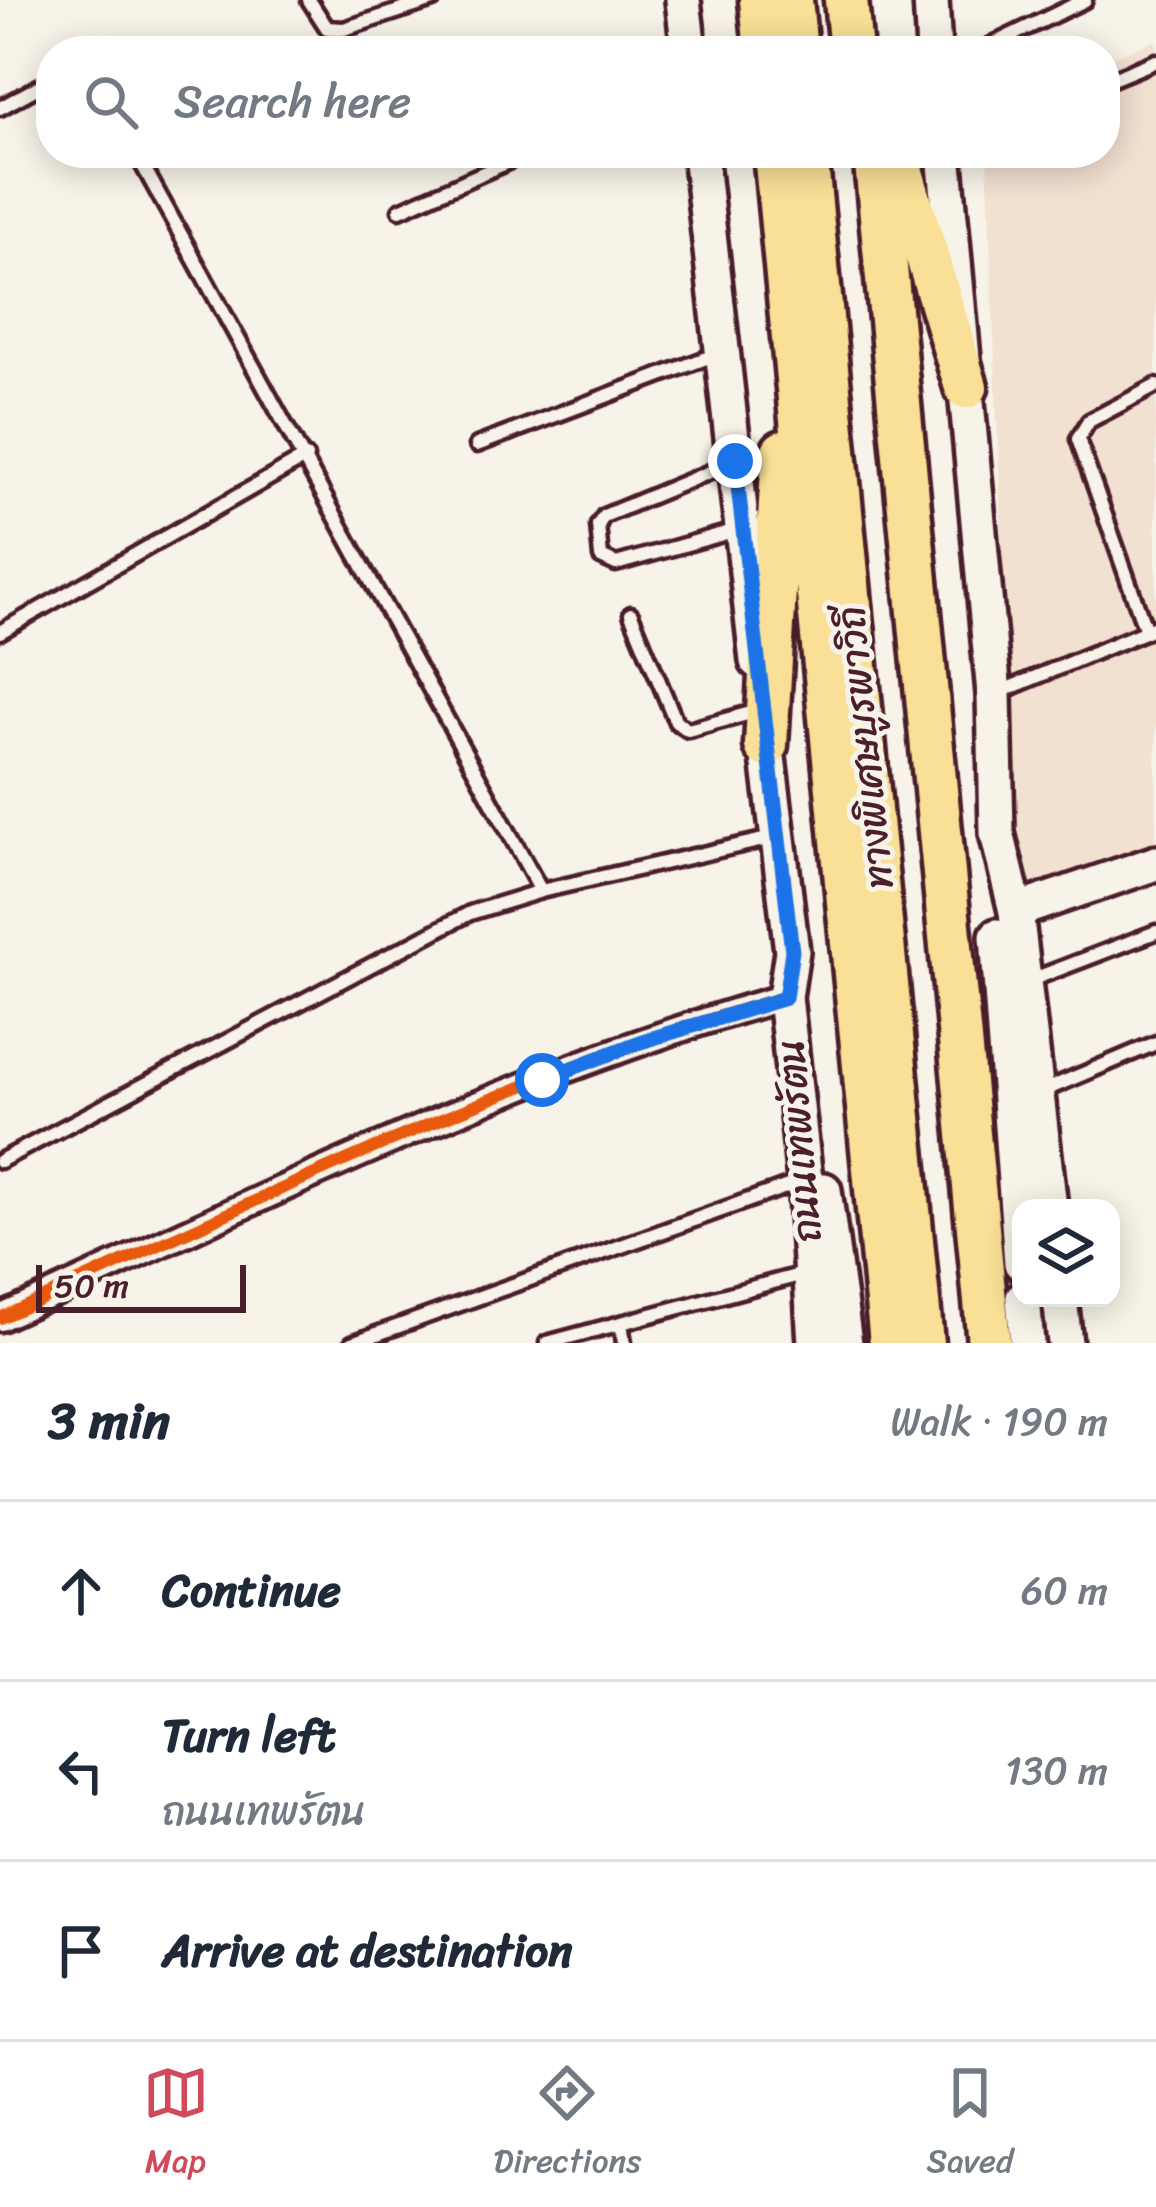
<!DOCTYPE html>
<html lang="en">
<head>
<meta charset="utf-8">
<style>
	:root { --surface:#fff; --page:#f6f6f7; --text:#1f2937; --muted:#747a83; --line:#e0e1e3; --accent:#d1495b }
	body { margin:0; font-family:Sriracha,"Playpen Sans Thai",sans-serif; background:var(--page); color:var(--text) }
	.controls { position:absolute; right:36px; bottom:36px; display:grid; overflow:hidden; border-radius:24px; box-shadow:0 6px 30px #0003 }
	.controls button { width:108px; height:108px; display:grid; place-items:center; padding:0; border:0; border-bottom:3px solid var(--line); background:var(--surface); color:var(--text); font:60px sans-serif }
	.scale { position:absolute; left:36px; bottom:30px; width:210px; box-sizing:border-box; padding-left:12px; border:6px solid #4a1f2b; border-top:0; font-size:33px; line-height:42px; white-space:nowrap; color:#4a1f2b; -webkit-text-stroke:9px #f7f3e8; paint-order:stroke }
	.stop { position:absolute; width:36px; height:36px; margin:-27px; border:9px solid #1a73e8; border-radius:50%; background:#fff }
	.stop.end { background:#1a73e8; border-color:#fff; box-shadow:0 3px 12px #0008 }
	.list { margin:0; padding:0; list-style:none }
	h2 { display:flex; justify-content:space-between; align-items:center; height:156px; margin:0; padding:0 48px; font-size:51px }
	h2 small { font-size:39px; font-weight:400; color:var(--muted) }
	.list li { display:grid; grid-template-columns:78px 1fr auto; gap:36px; align-items:center; box-sizing:border-box; height:180px; padding:0 48px; border-top:3px solid var(--line) }
	.list b { display:block; font-size:45px; white-space:nowrap }
	.list p { margin:0; font-size:39px; white-space:nowrap; color:var(--muted) }
	.list em { font-size:39px; font-style:normal; color:var(--muted) }
	.icon { flex:none; width:66px; height:66px; fill:none; stroke:currentColor; stroke-width:2; stroke-linecap:round; stroke-linejoin:round }
	.map { position:relative; flex:none; width:1156px; height:1343px; overflow:hidden }
	.search { position:absolute; background:var(--surface); box-shadow:0 6px 30px #0003; left:36px; right:36px; top:36px; height:132px; display:flex; align-items:center; gap:30px; box-sizing:border-box; padding:0 42px; border-radius:48px; color:var(--muted); font-size:45px }
	.sheet { height:696px; background:var(--surface) }
	nav { display:flex; justify-content:space-around; align-items:center; box-sizing:border-box; height:168px; border-top:3px solid var(--line); background:var(--surface); font-size:33px; color:var(--muted) }
	nav a { display:grid; justify-items:center; gap:6px }
	nav .on { color:var(--accent) }
	.map>svg:first-child { display:block }
	.built { fill:#f2e0d1 }
	.lines { fill:none; stroke-linecap:round; stroke-linejoin:round }
	.lane-casing { stroke:#4a1f2b; stroke-width:21 }
	.street-casing { stroke:#4a1f2b; stroke-width:33 }
	.secondary-casing { stroke:#4a1f2b; stroke-width:42 }
	.highway-casing { stroke:#4a1f2b; stroke-width:51 }
	.lane { stroke:#f7f3e8; stroke-width:12 }
	.street { stroke:#f7f3e8; stroke-width:24 }
	.secondary { stroke:#f7f3e8; stroke-width:33 }
	.highway { stroke:#f9e096; stroke-width:42 }
	.cycleway-casing { stroke:#f7f3e8; stroke-width:20 }
	.cycleway { stroke:#e8590c; stroke-width:12 }
	.route { stroke:#1a73e8; stroke-width:15 }
	.labels { text-anchor:middle; stroke-width:10; stroke-linejoin:round; paint-order:stroke }
	.street-label { font-size:39px; fill:#4a1f2b; stroke:#f7f3e8 }
</style>
</head>
<body>
<div class="map">
<svg width="1156" height="1343" viewBox="0 0 1156 1343">
	<rect width="100%" height="100%" fill="#f7f3e8"/>
	<filter id="ink" filterUnits="userSpaceOnUse"><feTurbulence type="fractalNoise" baseFrequency=".00833" numOctaves="2"/><feDisplacementMap in="SourceGraphic" scale="24" xChannelSelector="R" yChannelSelector="G"/><feConvolveMatrix kernelMatrix="1 2 1 2 8 2 1 2 1" color-interpolation-filters="sRGB"/></filter>
	<g filter="url(#ink)">
		<path class="built" d="M1156 40V868L1016 911 987 153H1105V60Z"/>
		<g class="lines">
			<defs>
				<g id="lane">
					<path d="M309 0 327 28 344 29 433 0"/>
					<path d="M979 51 1085 0"/>
					<path d="M1105 82 1156 61"/>
					<path d="M0 108 51 80"/>
					<path d="M136 153 541 891"/>
					<path d="M400 210 528 153"/>
					<path d="M477 445 717 354"/>
					<path d="M734 462 604 516 598 525 601 557 616 564 737 530"/>
					<path d="M631 614 676 722 688 730 762 710"/>
					<path d="M1146 631 1078 439 1089 421 1156 386"/>
					<path d="M0 632 306 457"/>
					<path d="M995 694 1156 627"/>
					<path d="M1028 981 1156 932"/>
					<path d="M1038 1093 1156 1043"/>
					<path d="M0 1161 470 913 541 891 776 837"/>
					<path d="M621 1323 624 1343"/>
					<path d="M352 1343 802 1181"/>
					<path d="M547 1343 807 1273"/>
				</g>
				<path id="street" d="M0 1318C256 1202 513 1073 785 997"/>
				<g id="secondary">
					<path d="M683 0 689 51"/>
					<path d="M931 0 934 51"/>
					<path d="M700 153 757 661"/>
					<path d="M944 153 994 694 997 833 1016 911 1050 1208"/>
					<path d="M764 725 792 951 785 997 805 1180 815 1343"/>
					<path d="M1016 911 1156 863"/>
					<path d="M997 936 1021 1263"/>
					<path d="M824 1190 845 1343"/>
					<path d="M1023 1298 1027 1343"/>
					<path d="M1060 1298 1065 1343"/>
				</g>
				<g id="highway">
					<path d="M761 0 766 51"/>
					<path d="M791 0 796 51"/>
					<path d="M846 0 851 51"/>
					<path d="M775 153 891 1343"/>
					<path d="M806 153 922 1343"/>
					<path d="M875 153 989 1343"/>
					<path d="M896 153 966 387"/>
					<path d="M766 745 783 452"/>
				</g>
			</defs>
			<use href="#lane" class="lane-casing"/>
			<use href="#street" class="street-casing"/>
			<use href="#secondary" class="secondary-casing"/>
			<use href="#highway" class="highway-casing"/>
			<use href="#lane" class="lane"/>
			<use href="#street" class="street"/>
			<use href="#secondary" class="secondary"/>
			<use href="#highway" class="highway"/>
			<defs>
				<path id="cycleway" d="M0 1318C256 1202 513 1073 785 997"/>
			</defs>
			<use href="#cycleway" class="cycleway-casing"/>
			<use href="#cycleway" class="cycleway"/>
		</g>
	</g>
	<g class="lines" filter="url(#ink)">
		<path class="route" d="M542 1080 640 1042 785 998 792 951 735 461"/>
	</g>
	<g class="labels">
		<g class="street-label">
			<text transform="translate(864 748) rotate(-96)" y="14">ทางพิเศษบูรพาวิถี</text>
			<text transform="translate(798 1141) rotate(-95)" y="14">ถนนเทพรัตน</text>
		</g>
	</g>
</svg>
<div class="controls">
<button><svg class="icon" aria-label="layers" viewBox="0 0 24 24"><path d="M12 4l9 5-9 5-9-5zM3 14l9 5 9-5"/></svg></button>
</div>
<div class="scale">50 m</div>
<div class="stop" style="left:542px;top:1080px"></div>
<div class="stop end" style="left:735px;top:461px"></div>
<div class="search"><svg class="icon" aria-label="search" viewBox="0 0 24 24"><circle cx="10" cy="10" r="6"/><path d="M15 15l6 6"/></svg>Search here</div>
</div>
<section class="sheet">
<h2>3 min<small>Walk · 190 m</small></h2>
<ul class="list">
<li><svg class="icon" aria-label="ahead" viewBox="0 0 24 24"><path d="M12 20V5M6 11l6-6 6 6"/></svg><div><b>Continue</b></div><em>60 m</em></li>
<li><svg class="icon" aria-label="left" viewBox="0 0 24 24"><path d="M17 20v-9H6M10 6l-5 5 5 5"/></svg><div><b>Turn left</b><p>ถนนเทพรัตน</p></div><em>130 m</em></li>
<li><svg class="icon" aria-label="arrive" viewBox="0 0 24 24"><path d="M6 21V4h12l-3 4 3 4H6"/></svg><div><b>Arrive at destination</b></div></li>
</ul>
</section>
<nav>
<a class="on"><svg class="icon" aria-label="map" viewBox="0 0 24 24"><path d="M3 6l6-2 6 2 6-2v14l-6 2-6-2-6 2zM9 4v14M15 6v14"/></svg>Map</a>
<a><svg class="icon" aria-label="directions" viewBox="0 0 24 24"><path d="M12 3l9 9-9 9-9-9zM9 14v-3h6M13 9l2 2-2 2"/></svg>Directions</a>
<a><svg class="icon" aria-label="saved" viewBox="0 0 24 24"><path d="M7 4h10v16l-5-4-5 4z"/></svg>Saved</a>
</nav>
</body>
</html>
